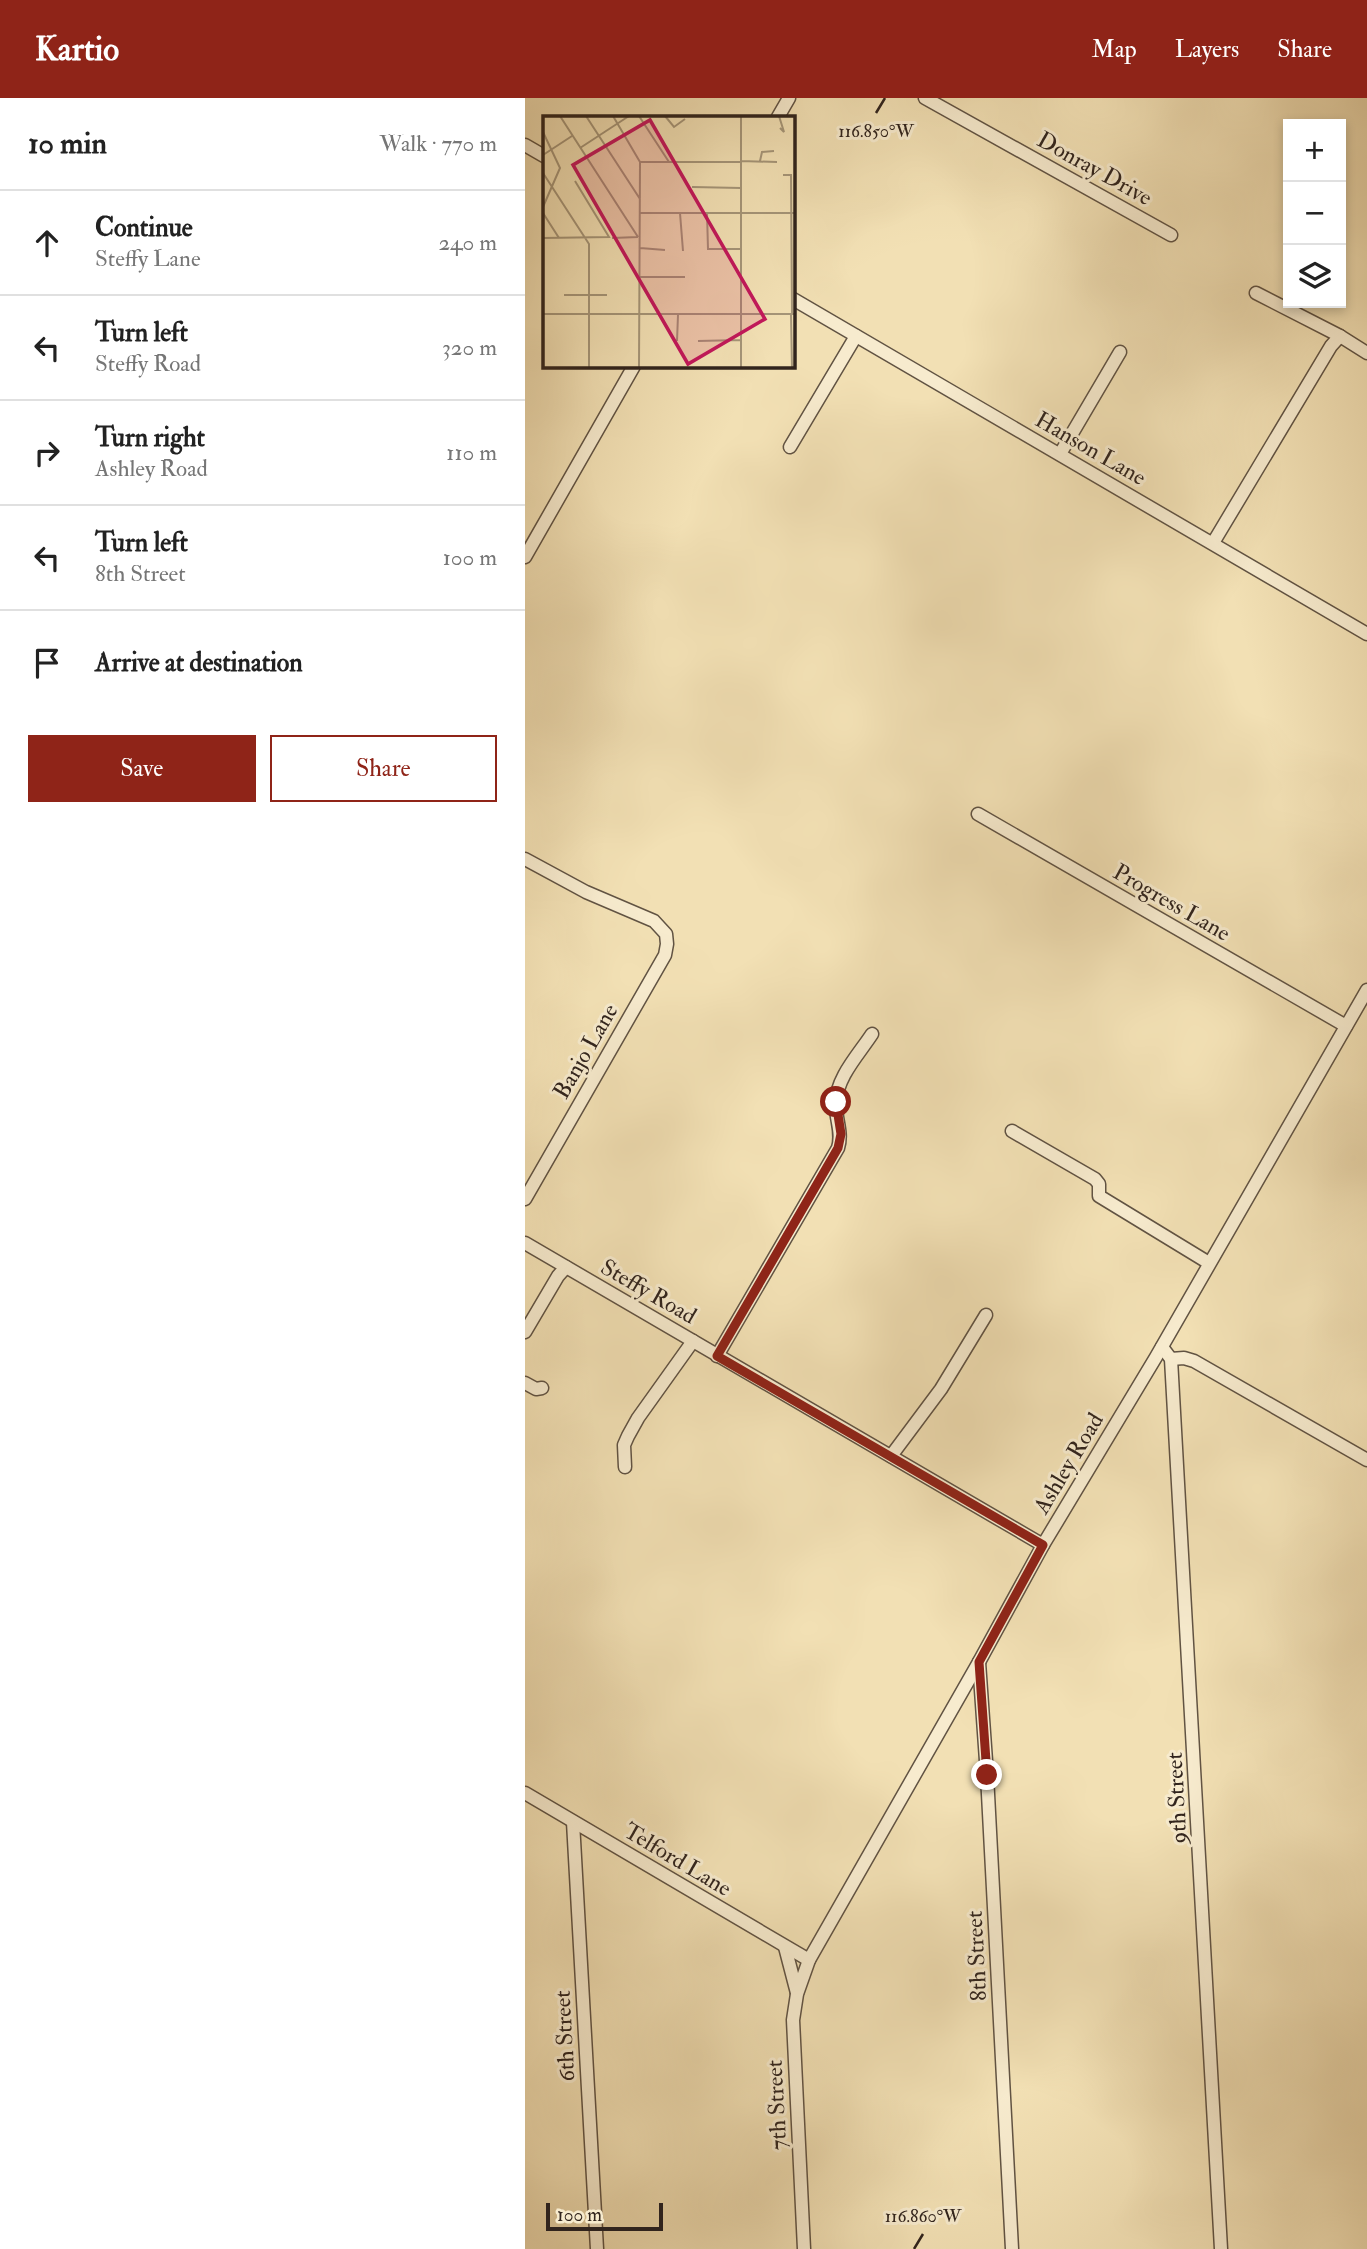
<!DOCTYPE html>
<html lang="en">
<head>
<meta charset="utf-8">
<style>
	:root { --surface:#fff; --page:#f2f2f2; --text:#222; --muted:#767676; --line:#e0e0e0; --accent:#8f2418 }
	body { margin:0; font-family:"IM FELL Double Pica",serif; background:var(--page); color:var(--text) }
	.controls { position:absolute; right:21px; top:21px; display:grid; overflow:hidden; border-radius:0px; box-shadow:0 4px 10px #0003 }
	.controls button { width:63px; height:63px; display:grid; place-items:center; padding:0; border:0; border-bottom:2px solid var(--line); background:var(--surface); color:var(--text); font:35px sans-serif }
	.scale { position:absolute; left:21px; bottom:18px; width:117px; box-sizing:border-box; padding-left:7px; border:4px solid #31241d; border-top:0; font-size:19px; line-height:24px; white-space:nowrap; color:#31241d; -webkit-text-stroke:5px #f7ebce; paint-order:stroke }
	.stop { position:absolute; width:21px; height:21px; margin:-16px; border:5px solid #8f2418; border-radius:50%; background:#fff }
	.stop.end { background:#8f2418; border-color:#fff; box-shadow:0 2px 7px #0008 }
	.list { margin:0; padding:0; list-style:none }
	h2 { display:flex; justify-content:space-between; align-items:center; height:91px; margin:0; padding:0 28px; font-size:30px }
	h2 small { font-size:23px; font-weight:400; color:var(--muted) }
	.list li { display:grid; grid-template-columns:46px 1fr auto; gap:21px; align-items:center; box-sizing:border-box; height:105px; padding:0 28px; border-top:2px solid var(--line) }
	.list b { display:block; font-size:26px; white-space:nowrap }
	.list p { margin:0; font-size:23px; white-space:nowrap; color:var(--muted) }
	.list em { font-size:23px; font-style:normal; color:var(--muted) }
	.actions { display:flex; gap:14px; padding:21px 28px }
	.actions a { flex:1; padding:16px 0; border:2px solid var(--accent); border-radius:0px; text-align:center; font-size:24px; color:var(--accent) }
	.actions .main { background:var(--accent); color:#fff }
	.icon { flex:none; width:38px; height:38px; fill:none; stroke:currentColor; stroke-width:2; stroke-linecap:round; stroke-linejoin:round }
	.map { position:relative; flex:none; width:842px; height:2151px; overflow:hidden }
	header { display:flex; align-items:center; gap:42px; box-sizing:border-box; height:98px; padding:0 35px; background:var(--accent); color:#fff }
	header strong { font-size:33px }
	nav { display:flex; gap:38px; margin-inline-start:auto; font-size:24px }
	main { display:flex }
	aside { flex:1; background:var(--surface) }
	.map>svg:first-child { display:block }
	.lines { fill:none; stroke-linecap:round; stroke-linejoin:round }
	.minor-casing { stroke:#615343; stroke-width:15 }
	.minor { stroke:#f7ebce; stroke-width:12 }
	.route { stroke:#8f2418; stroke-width:9 }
	.ticks { fill:none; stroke:#31241d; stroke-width:2.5 }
	.labels { text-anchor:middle; stroke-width:6; stroke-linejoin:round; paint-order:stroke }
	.street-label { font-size:23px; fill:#31241d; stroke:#f7ebce }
	.inset-road { fill:none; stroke:#a59578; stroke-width:2 }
	.view { fill:#c2185b; fill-opacity:0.15; stroke:#c2185b; stroke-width:3.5 }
	.inset-edge { fill:none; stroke:#31241d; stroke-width:3.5 }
	.ticks-label { font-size:18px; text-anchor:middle; fill:#31241d; stroke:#f7ebce; stroke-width:6; stroke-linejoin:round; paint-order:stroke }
</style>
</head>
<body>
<header>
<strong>Kartio</strong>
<nav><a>Map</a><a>Layers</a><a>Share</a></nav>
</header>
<main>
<aside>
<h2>10 min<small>Walk · 770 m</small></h2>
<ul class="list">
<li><svg class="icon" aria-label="ahead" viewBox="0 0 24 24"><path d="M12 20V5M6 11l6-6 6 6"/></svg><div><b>Continue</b><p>Steffy Lane</p></div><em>240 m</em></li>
<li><svg class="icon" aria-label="left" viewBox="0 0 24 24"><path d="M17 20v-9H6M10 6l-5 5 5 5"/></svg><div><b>Turn left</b><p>Steffy Road</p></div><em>320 m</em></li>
<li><svg class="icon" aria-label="right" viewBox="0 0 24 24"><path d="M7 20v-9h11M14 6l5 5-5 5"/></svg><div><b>Turn right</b><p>Ashley Road</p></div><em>110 m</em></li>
<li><svg class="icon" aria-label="left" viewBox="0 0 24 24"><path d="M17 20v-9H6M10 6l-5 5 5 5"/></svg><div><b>Turn left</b><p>8th Street</p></div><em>100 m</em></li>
<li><svg class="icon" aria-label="arrive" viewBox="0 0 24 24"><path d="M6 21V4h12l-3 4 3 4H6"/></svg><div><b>Arrive at destination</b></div></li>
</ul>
<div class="actions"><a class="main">Save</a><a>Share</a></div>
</aside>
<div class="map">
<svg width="842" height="2151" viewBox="0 0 842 2151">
	<rect width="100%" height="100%" fill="#f2e0b4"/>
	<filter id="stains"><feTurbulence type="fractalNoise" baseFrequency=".00286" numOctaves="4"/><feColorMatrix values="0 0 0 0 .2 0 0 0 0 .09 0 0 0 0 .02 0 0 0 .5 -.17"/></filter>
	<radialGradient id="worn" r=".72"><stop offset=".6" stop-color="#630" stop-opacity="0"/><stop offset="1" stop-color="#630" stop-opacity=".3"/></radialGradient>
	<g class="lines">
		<defs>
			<g id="minor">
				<path d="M400 0 646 137"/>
				<path d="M253 19 264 0"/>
				<path d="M0 47 19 58"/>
				<path d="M731 195 815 238 842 255"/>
				<path d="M268 201 842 536"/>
				<path d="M265 349 331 238"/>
				<path d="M535 356 595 254"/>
				<path d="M688 445 806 248 815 238"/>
				<path d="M0 459 109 268"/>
				<path d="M453 716 821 928"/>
				<path d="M0 761 61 794 129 823 141 836 142 846 140 857 0 1101"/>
				<path d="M487 1033 570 1081 574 1086V1098L684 1165"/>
				<path d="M0 1145 518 1447"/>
				<path d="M0 1234 33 1178 41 1169"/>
				<path d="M637 1249 646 1261 696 2151"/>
				<path d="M192 1258 313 1050C318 1034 310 1021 311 1005 311 980 334 956 347 936"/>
				<path d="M646 1261 659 1260 669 1263 842 1362"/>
				<path d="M0 1285 11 1291 17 1290"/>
				<path d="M366 1358 416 1291 461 1217"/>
				<path d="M100 1369 99 1347 103 1338 113 1320 168 1243"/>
				<path d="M454 1564 462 1677 487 2151"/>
				<path d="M0 1695 284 1862"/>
				<path d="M48 1724 72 2151"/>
				<path d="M260 1849 272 1895"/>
				<path d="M279 2151 268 1922 272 1896 284 1862 454 1564 518 1447 631 1259 842 892"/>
			</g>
		</defs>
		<use href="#minor" class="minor-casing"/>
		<use href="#minor" class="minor"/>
	</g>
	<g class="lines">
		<path class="route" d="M311 1004 316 1036 313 1050 192 1258 518 1447 454 1564 462 1677"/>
	</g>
	<path class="ticks" d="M351 15 360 0M389 2151 398 2136"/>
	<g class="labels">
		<g class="street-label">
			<text transform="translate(570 70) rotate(29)" y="8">Donray Drive</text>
			<text transform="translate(566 350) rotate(30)" y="8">Hanson Lane</text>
			<text transform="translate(647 804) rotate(30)" y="8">Progress Lane</text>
			<text transform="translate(60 953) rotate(-60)" y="8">Banjo Lane</text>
			<text transform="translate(124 1193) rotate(30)" y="8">Steffy Road</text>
			<text transform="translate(543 1365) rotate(-59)" y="8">Ashley Road</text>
			<text transform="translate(651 1700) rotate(-93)" y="8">9th Street</text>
			<text transform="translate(153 1761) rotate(31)" y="8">Telford Lane</text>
			<text transform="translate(451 1858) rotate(-93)" y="8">8th Street</text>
			<text transform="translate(39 1938) rotate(-93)" y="8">6th Street</text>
			<text transform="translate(251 2007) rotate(-93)" y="8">7th Street</text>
		</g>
	</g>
	<g transform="translate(18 18)">
		<rect width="252" height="252" fill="#f2e0b4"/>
		<path class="inset-road" d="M17 0 95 121M43 0 97 83M70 0 97 46 96 252M96 0 126 46M122 0 131 11 142 3M198 0V252M236 0 241 16 237 12M0 16 17 52 0 91M37 32 86 0M0 39 29 20M198 45 234 46M217 45 219 36 231 35M97 46H198M0 57 46 128V252M240 59H248L249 198M149 71 198 72M0 97 16 122M97 97H252M137 97 140 135M164 97 165 133H198M0 122 66 121 32 65M69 122 95 121M97 132 122 134M97 161H142M21 179H64M0 198H252M248 198 249 252M134 225 135 199M155 225 198 224"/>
		<path class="view" d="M107 4 222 203 145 248 30 49Z"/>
		<rect width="252" height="252" class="inset-edge"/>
	</g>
	<g class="ticks-label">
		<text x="351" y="39">116.850°W</text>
		<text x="398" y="2124">116.860°W</text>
	</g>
	<rect width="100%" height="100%" filter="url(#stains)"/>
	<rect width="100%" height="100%" fill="url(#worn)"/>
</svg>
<div class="controls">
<button>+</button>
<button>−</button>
<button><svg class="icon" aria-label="layers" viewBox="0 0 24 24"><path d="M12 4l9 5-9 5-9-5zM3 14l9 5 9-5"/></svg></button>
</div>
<div class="scale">100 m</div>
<div class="stop" style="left:311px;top:1004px"></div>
<div class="stop end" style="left:462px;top:1677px"></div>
</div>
</main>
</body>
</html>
